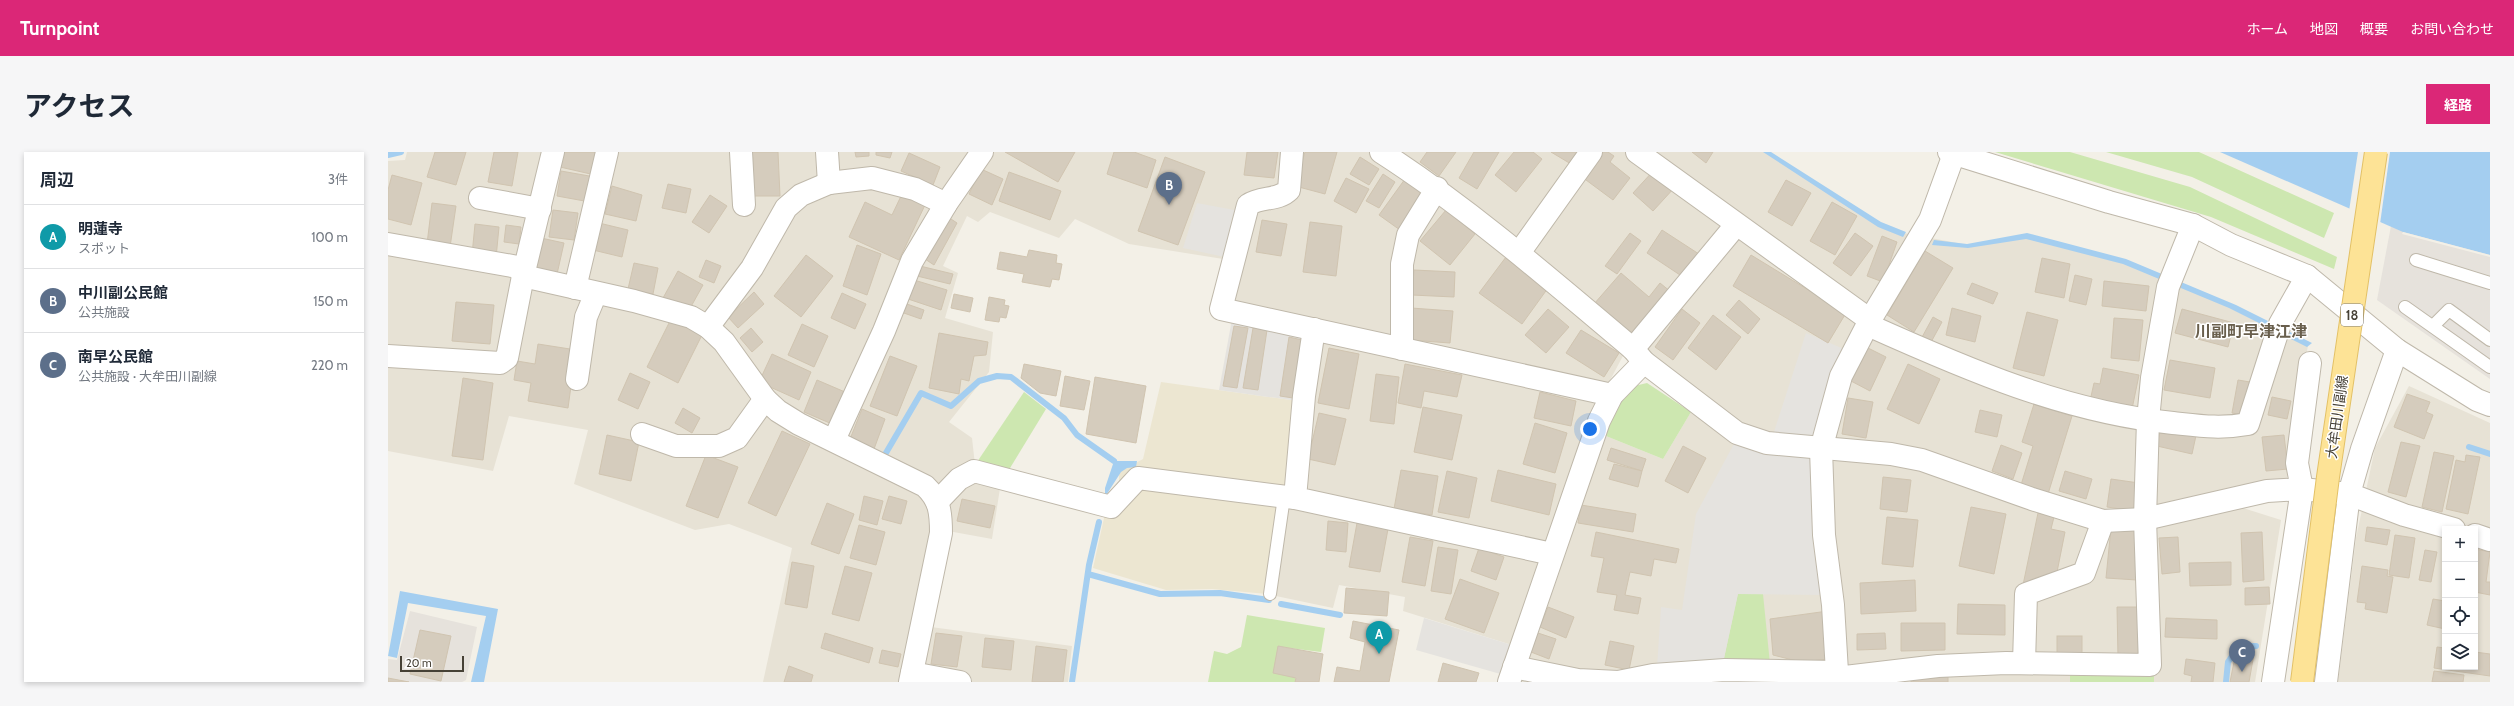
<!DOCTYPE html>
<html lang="ja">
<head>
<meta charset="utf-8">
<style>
	:root { --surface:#fff; --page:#f6f6f7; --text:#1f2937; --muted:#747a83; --line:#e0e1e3; --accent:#db2777 }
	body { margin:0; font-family:Cabin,"Noto Sans JP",sans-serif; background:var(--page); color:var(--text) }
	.controls { position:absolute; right:12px; bottom:12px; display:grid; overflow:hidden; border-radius:0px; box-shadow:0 2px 6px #0003 }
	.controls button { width:36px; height:36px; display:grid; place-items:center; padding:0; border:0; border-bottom:1px solid var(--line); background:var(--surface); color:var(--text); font:20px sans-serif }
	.scale { position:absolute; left:12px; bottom:10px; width:64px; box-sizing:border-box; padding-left:4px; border:2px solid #464136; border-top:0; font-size:11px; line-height:14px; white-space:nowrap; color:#464136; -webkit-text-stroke:3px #fff; paint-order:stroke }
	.you { position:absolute; left:1202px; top:277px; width:14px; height:14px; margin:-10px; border:3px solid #fff; border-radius:50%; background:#1a73e8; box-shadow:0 0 0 6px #1a73e833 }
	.badge { display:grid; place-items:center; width:26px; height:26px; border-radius:50%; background:var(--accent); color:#fff; font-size:13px; font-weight:700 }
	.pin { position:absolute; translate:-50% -33px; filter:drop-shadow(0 1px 2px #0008) }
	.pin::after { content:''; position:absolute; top:21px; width:14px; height:12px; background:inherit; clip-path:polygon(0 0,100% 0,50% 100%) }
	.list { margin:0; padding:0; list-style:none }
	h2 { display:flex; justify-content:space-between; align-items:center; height:52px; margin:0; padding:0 16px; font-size:17px }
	h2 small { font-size:13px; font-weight:400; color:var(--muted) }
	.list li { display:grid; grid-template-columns:26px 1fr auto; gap:12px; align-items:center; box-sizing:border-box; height:64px; padding:0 16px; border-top:1px solid var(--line) }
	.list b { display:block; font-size:15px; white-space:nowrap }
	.list p { margin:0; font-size:13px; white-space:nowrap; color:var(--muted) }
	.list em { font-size:13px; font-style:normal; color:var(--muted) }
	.icon { flex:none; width:22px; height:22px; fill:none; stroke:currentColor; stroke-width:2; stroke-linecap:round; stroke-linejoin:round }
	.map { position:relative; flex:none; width:2102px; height:530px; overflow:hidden; border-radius:0px }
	header { display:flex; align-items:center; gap:24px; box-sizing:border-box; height:56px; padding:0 20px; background:var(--accent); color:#fff }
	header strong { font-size:19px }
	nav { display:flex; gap:22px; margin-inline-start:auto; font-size:14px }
	.intro { display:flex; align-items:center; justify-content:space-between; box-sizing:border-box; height:96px; padding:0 24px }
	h1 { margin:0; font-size:28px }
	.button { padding:10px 18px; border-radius:0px; background:var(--accent); color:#fff; font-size:14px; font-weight:700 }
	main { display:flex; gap:24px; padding:0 24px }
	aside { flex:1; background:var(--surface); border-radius:0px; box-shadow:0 2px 6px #0003 }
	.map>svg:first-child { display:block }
	.residential { fill:#e7e2d5; fill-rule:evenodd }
	.industrial { fill:#e6e2dc }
	.education { fill:#ece6d1 }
	.green { fill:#cde7b0 }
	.parking { fill:#e5e3df }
	.water { fill:#a4cef0 }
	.pier { fill:#f3f0e7 }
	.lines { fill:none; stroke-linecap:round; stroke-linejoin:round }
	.stream { stroke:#a4cef0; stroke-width:6 }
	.building { fill:#d5ccbd; stroke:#d0c4b0 }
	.service-casing { stroke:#bfb8aa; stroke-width:14 }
	.minor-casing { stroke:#bfb8aa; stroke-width:24 }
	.service { stroke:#fff; stroke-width:12 }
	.minor { stroke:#fff; stroke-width:22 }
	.primary-bridge-casing { stroke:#e3c166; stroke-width:24; stroke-linecap:butt }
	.primary-bridge { stroke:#fde396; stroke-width:22 }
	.labels { text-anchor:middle; stroke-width:3; stroke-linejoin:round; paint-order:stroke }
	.shield { fill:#fff; stroke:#7e7a72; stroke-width:1 }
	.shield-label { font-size:13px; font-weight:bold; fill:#464136 }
	.street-label { font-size:14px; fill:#464136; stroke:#fff }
	.quarter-label { font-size:16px; font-weight:bold; fill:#695f4d; stroke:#fff }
</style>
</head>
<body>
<header>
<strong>Turnpoint</strong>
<nav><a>ホーム</a><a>地図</a><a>概要</a><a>お問い合わせ</a></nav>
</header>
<div class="intro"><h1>アクセス</h1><a class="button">経路</a></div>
<main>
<aside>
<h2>周辺<small>3件</small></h2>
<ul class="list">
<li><span class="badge" style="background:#0f9aa8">A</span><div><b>明蓮寺</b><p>スポット</p></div><em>100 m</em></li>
<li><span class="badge" style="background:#5c6f8a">B</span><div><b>中川副公民館</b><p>公共施設</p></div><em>150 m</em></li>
<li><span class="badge" style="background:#5c6f8a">C</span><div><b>南早公民館</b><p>公共施設 · 大牟田川副線</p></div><em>220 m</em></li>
</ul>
</aside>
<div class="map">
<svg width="2102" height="530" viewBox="0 0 2102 530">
	<rect width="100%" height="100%" fill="#f3f0e7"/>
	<g class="residential">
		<path d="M19 0H585L438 291 543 345 547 375 515 530H375L404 396 341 372 307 378 186 332 200 278 121 264 105 319 0 299V9L17 8Z"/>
		<path d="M598 0H988L1237 200 1219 234 847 151 854 110 741 92 687 67 671 86 602 60 590 70 579 64 555 114 570 121 557 166 605 180 601 220 561 270 584 286 587 313 613 330 604 387 560 379 555 354 455 286 530 108Z"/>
		<path d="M1004 0H1379L1491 72 1516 81 1580 93 1638 83 1734 109 1841 153 1920 193 1899 326 1763 361 1722 366 1501 293 1358 278Z"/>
		<path d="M921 183 1212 249 1127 494 1015 459 1017 445 951 433 945 456 879 442Z"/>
		<path d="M2021 234 2102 271V530H1950L1968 386 1987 296ZM2057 377H2087V515H2057Z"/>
		<path d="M1303 260 1347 290 1528 314 1762 377 1855 356 1893 368 1867 530H1766V517L1682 521V530H1126L1213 282 1275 307Z"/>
		<path d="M543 475 684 494 680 530H530Z"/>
	</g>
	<g class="industrial">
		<path d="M2017 0H2102V227L1989 148Z"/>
		<path d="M22 459 89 475 78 528 74 530H0V507L9 508Z"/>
	</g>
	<path class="education" d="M773 230 910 249 901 333 879 442 824 437 778 438 705 416 718 357 731 334V320L755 307Z"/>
	<g class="green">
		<path d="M1607 0H1682L1802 35 1949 105 1946 117 1823 65Z"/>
		<path d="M1718 0H1811L1946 61 1936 86 1804 25Z"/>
		<path d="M1259 231 1303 260 1275 307 1213 282 1242 235Z"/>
		<path d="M636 240 658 257 619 321 587 313Z"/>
		<path d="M1350 441 1375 442 1382 512 1335 511Z"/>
		<path d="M859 463 937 476 933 500 893 495 909 530H820L826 499 839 502 853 495Z"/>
		<path d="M1766 516V530H1682V521Z"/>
	</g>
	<g class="parking">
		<path d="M809 51 852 59 841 106 795 96Z"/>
		<path d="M844 167 921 183 910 249 831 238Z"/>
		<path d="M1418 181 1456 197 1427 288 1385 283Z"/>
		<path d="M1347 290 1427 305 1438 443 1350 442 1335 511 1269 515 1273 455 1294 458 1308 362Z"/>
		<path d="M1036 466 1127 494 1116 523 1028 498Z"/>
	</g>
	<g class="water">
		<path d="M1375 0H1383L1493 70 1518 80 1515 85 1490 75Z"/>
		<path d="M1832 0H2102V103L2015 80Z"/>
		<path d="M1639 81 1738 107 1848 153 1924 191 1919 195 1841 156 1735 112 1638 87 1580 96 1544 93 1546 88 1579 92Z"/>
		<path d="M726 309H749L748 315 739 316 733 320 717 345V336Z"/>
		<path d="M12 439 110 457 96 530H83L98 464 20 451 9 506 0 504Z"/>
	</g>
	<g class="pier">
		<path d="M1970 0H2002L1992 72 1961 59Z"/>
		<path d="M2015 80 2102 103V105L2014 82Z"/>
	</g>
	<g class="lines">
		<g class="stream">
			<path d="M0 3 13 0"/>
			<path d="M2081 295 2102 302"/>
			<path d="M495 306 533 241 563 254 591 229 609 224 623 225 676 266 689 283 726 309"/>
			<path d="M700 422 772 442 832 441 881 448"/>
			<path d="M893 452 952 463"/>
			<path d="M684 530 701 413 711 370"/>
			<path d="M1838 530 1840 510 1851 494H1868"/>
		</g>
	</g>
	<g class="building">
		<path d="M47 0H78L68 33 39 25Z"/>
		<path d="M106 0H130L124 34 100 30Z"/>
		<path d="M176 0H213L207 23 172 15Z"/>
		<path d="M364 0H390L392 44H365Z"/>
		<path d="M467 0H481V4L468 5Z"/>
		<path d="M488 0H504L502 6 488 3Z"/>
		<path d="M617 0H687L670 30Z"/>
		<path d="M726 0H746L768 8 759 36 719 22Z"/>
		<path d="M859 0H890L886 26 856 23Z"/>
		<path d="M917 0H949L937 42 907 34Z"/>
		<path d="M1039 0H1068L1051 24 1032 10Z"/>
		<path d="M1086 0H1111L1089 37 1071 26Z"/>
		<path d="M1126 0H1145L1154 7 1128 40 1107 23Z"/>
		<path d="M1163 0H1198L1188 15Z"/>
		<path d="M1213 0H1220L1226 4 1222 10 1242 26 1225 48 1194 25Z"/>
		<path d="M1304 0H1325L1318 11Z"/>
		<path d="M521 1 552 15 545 33 513 19Z"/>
		<path d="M777 5 817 20 790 93 750 79Z"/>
		<path d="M972 5 991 17 981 33 962 22Z"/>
		<path d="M593 17 615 27 604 53 581 42Z"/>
		<path d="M1267 17 1287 35 1265 59 1245 41Z"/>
		<path d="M173 19 207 25 202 50 169 44Z"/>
		<path d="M621 20 673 39 662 68 611 49Z"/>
		<path d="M995 22 1007 30 991 56 978 49Z"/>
		<path d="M4 23 34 31 23 73 0 67V38Z"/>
		<path d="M958 26 981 37 968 61 946 49Z"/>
		<path d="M1017 27 1038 42 1012 78 991 63Z"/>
		<path d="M1398 28 1423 41 1404 74 1380 60Z"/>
		<path d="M280 32 303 37 298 61 274 56Z"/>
		<path d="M224 34 254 43 248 69 217 62Z"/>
		<path d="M514 42 537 53 511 108 461 85 477 50 504 63Z"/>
		<path d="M322 43 339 54 321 81 304 70Z"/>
		<path d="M1444 50 1469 64 1447 103 1422 89Z"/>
		<path d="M44 51 68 54 62 95 39 92Z"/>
		<path d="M165 58 190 61 186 88 161 85Z"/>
		<path d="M1058 58 1087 82 1062 113 1032 89Z"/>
		<path d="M560 65 569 71 546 113 537 107Z"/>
		<path d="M874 68 899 72 893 104 868 100Z"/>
		<path d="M922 70 954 74 948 124 915 120Z"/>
		<path d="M211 71 240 78 234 105 205 98Z"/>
		<path d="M87 72 111 75 108 106 84 103Z"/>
		<path d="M118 73 133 75 131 92 116 90Z"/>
		<path d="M1274 78 1314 104 1298 127 1259 101Z"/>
		<path d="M1242 81 1253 89 1229 122 1217 114Z"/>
		<path d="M1467 81 1485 94 1463 124 1445 111Z"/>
		<path d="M1494 84 1509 90 1495 130 1479 124Z"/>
		<path d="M153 86 176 91 169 122 147 117Z"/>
		<path d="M469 93 493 102 479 143 455 134Z"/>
		<path d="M641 98 669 103 668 111 674 112 671 128 664 127 662 135 634 130 636 122 609 117 612 100 639 105Z"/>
		<path d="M1537 99 1565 116 1526 180 1499 163Z"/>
		<path d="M418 103 445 124 413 165 386 144Z"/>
		<path d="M1363 103 1458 161 1440 191 1345 134Z"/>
		<path d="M1118 105 1160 136 1134 172 1091 141Z"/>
		<path d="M1654 106 1682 112 1676 146 1647 140Z"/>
		<path d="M318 108 333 114 326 131 311 125Z"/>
		<path d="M246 111 270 116 265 142 240 137Z"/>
		<path d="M532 114 565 122 562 132 529 124Z"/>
		<path d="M1026 118 1067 120 1066 145 1024 143Z"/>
		<path d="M290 119 315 133 300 160 275 146Z"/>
		<path d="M1233 121 1261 145 1272 131 1283 140 1245 185 1206 152Z"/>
		<path d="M1687 123 1704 127 1698 153 1681 149Z"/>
		<path d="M526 128 559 138 553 158 520 147Z"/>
		<path d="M1716 129 1761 134 1758 159 1714 154Z"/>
		<path d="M1584 131 1610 141 1605 152 1579 142Z"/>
		<path d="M366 140 376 152 350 176 340 165Z"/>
		<path d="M454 141 478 152 467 177 443 166Z"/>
		<path d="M566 142 585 146 582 160 563 156Z"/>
		<path d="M601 145 617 148 616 153 621 154 618 166 612 165 611 170 597 168Z"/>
		<path d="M1351 148 1372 167 1360 182 1338 163Z"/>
		<path d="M68 150 106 153 102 192 64 189Z"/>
		<path d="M516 151 536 158 533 167 513 160Z"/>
		<path d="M1023 156 1065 159 1062 191 1022 188Z"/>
		<path d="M1564 156 1593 164 1587 190 1558 183Z"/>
		<path d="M1160 157 1181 175 1158 201 1137 183Z"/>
		<path d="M1294 157 1312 171 1285 208 1267 195Z"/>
		<path d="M1794 157 1846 171 1840 195 1787 181Z"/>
		<path d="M1639 160 1670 168 1656 224 1625 216Z"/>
		<path d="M1325 163 1353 185 1328 218 1300 196Z"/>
		<path d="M1545 165 1554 170 1542 192 1533 187Z"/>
		<path d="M1726 166 1755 168 1751 209 1723 206Z"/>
		<path d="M283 167 314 183 290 231 259 215Z"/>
		<path d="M414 172 440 184 426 215 400 203Z"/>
		<path d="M846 174 860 176 849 236 835 234Z"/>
		<path d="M363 176 375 190 364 200 352 186Z"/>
		<path d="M865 176 879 178 870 238 855 236Z"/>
		<path d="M1193 178 1231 201 1216 225 1178 201Z"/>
		<path d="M551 181 600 190 598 203 586 204 581 229 573 227 571 242 541 236Z"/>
		<path d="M901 185 914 188 905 246 892 244Z"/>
		<path d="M150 192 182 197 180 210 183 211 180 233 183 234 180 256 140 249 143 231 126 228 129 209 147 212Z"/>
		<path d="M941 196 971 202 961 257 930 251Z"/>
		<path d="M1480 196 1498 205 1482 239 1463 229Z"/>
		<path d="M384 202 423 220 411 248 371 230Z"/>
		<path d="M502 204 529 214 509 264 482 254Z"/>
		<path d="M1782 208 1827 216 1822 246 1776 238Z"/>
		<path d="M636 212 673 219 668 244 652 241 633 226Z"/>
		<path d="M1017 212 1074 223 1069 245 1036 239 1033 256 1010 251Z"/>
		<path d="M1520 212 1552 227 1531 272 1499 257Z"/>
		<path d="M1715 216 1751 223 1744 257 1702 249 1706 231 1712 232Z"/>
		<path d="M242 221 262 230 250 257 230 248Z"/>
		<path d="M988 222 1011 225 1006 272 982 269Z"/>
		<path d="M677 224 702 229 696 258 672 254Z"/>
		<path d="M707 225 758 234 748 291 698 282Z"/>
		<path d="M75 226 105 231 95 308 64 304Z"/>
		<path d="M429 228 457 240 444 272 416 260Z"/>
		<path d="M1850 228 1868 231 1862 264 1844 261Z"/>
		<path d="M1152 240 1188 249 1183 274 1146 266Z"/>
		<path d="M2019 242 2042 250 2038 260 2045 263 2036 287 2006 275Z"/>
		<path d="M1884 245 1903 249 1899 267 1880 263Z"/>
		<path d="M1460 246 1485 250 1478 286 1454 282Z"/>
		<path d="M1646 252 1684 264 1660 342 1633 333 1645 294 1634 290Z"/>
		<path d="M1035 255 1074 263 1064 308 1026 300Z"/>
		<path d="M295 256 312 266 304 281 287 271Z"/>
		<path d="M474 257 497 267 486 297 462 287Z"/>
		<path d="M1592 258 1614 263 1609 285 1587 280Z"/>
		<path d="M931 261 958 267 947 313 920 307Z"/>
		<path d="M1147 271 1179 281 1167 321 1135 312Z"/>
		<path d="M1773 271 1809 279 1804 302 1769 294Z"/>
		<path d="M394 279 422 292 388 364 360 351Z"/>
		<path d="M219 283 251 290 243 329 211 322Z"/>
		<path d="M1896 283 1900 317 1878 319 1874 285Z"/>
		<path d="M2013 290 2032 294 2018 345 2000 340Z"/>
		<path d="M1613 293 1634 301 1625 327 1604 319Z"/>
		<path d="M1295 294 1318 306 1300 341 1277 329Z"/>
		<path d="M1223 296 1258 307 1254 319 1219 308Z"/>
		<path d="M2046 300 2066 304 2054 360 2034 355Z"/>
		<path d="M318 303 350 315 330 366 298 354Z"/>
		<path d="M2078 303 2092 305 2080 362 2058 357 2068 308 2077 310Z"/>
		<path d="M1226 312 1254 319 1250 335 1221 327Z"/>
		<path d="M1013 318 1050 324 1044 363 1006 357Z"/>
		<path d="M1110 318 1168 332 1161 363 1103 349Z"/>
		<path d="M1059 319 1089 326 1081 366 1050 360Z"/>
		<path d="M1677 319 1704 327 1698 347 1671 339Z"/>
		<path d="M1495 325 1523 328 1519 360 1492 357Z"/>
		<path d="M1723 327 1751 331 1747 359 1719 355Z"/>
		<path d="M476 344 495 349 489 373 471 368Z"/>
		<path d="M501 344 519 349 513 372 494 367Z"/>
		<path d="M574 347 607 354 602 376 569 369Z"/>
		<path d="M439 351 466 362 451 402 423 392Z"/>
		<path d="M1193 353 1248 362 1245 380 1190 371Z"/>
		<path d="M1583 355 1618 362 1606 422 1571 414Z"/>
		<path d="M1650 361 1666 365 1663 377 1677 380 1668 425 1635 433Z"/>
		<path d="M1499 365 1530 368 1525 415 1494 412Z"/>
		<path d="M940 369 960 371 958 400 938 398Z"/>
		<path d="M969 371 1000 377 992 420 961 415Z"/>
		<path d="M471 373 497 380 488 413 462 406Z"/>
		<path d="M1979 375 2002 378 1999 393 1977 389Z"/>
		<path d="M1723 376 1754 379 1749 428 1718 426Z"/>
		<path d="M1208 380 1291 397 1288 411 1266 407 1263 424 1242 420 1237 443 1253 446 1250 462 1226 458 1229 443 1209 440 1216 406 1203 404Z"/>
		<path d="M1874 380 1876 428 1855 430 1853 381Z"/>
		<path d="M2007 383 2027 386 2021 426 2001 423Z"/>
		<path d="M1022 385 1045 389 1037 434 1014 430Z"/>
		<path d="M1790 385 1792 420 1774 422 1771 386Z"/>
		<path d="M1050 395 1070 398 1063 442 1043 439Z"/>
		<path d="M1091 396 1116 405 1108 428 1083 419Z"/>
		<path d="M2087 397 2102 400 2098 430H2102V443L2087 440Z"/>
		<path d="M2037 398 2049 400 2043 430 2031 428Z"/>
		<path d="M404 410 426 414 419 456 397 452Z"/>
		<path d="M1843 410V433L1802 434 1801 411Z"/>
		<path d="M457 414 484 421 471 469 444 462Z"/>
		<path d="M1974 414 2000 418 1999 424 2005 425 1999 461 1977 457 1978 451 1969 450Z"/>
		<path d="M1072 427 1111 441 1096 481 1057 467Z"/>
		<path d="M1527 428 1528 459 1473 462 1472 431Z"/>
		<path d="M1881 435 1882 452 1857 453V436Z"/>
		<path d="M958 436 1001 440 999 464 956 461Z"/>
		<path d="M2045 447 2057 449V477L2039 473Z"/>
		<path d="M1570 452 1617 453V483L1569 482Z"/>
		<path d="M1160 455 1186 465 1178 486 1152 475Z"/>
		<path d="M1729 455H1753V504L1730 505Z"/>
		<path d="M1440 459V507L1413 510 1385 503 1382 467Z"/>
		<path d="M1778 466 1829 468V487L1777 485Z"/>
		<path d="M965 469 1011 478 1001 530H946L949 515 972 519 977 490 962 486Z"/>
		<path d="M1513 471H1557V498L1513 499Z"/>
		<path d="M32 478 63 484 53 529 22 522Z"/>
		<path d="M437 481 485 496 481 511 433 496Z"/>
		<path d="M548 481 574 484 569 515 543 512Z"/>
		<path d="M1150 481 1168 487 1161 507 1143 500Z"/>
		<path d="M1497 481 1498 497 1469 498V482Z"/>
		<rect x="1669" y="484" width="25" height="18"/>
		<path d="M597 486 626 489 623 518 594 515Z"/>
		<path d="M1222 489 1246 494 1241 518 1217 513Z"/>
		<path d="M648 494 679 498 675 530H644Z"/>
		<path d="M890 494 935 502 931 530H907L908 526 885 521Z"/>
		<path d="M2049 495 2057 496V515H2087V500L2102 502V524L2046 516Z"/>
		<path d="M494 498 513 502 510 515 491 511Z"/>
		<path d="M1854 501 1866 502 1861 530H1842L1846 510Z"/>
		<path d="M1798 507 1827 511 1825 530H1803L1804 524 1796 522Z"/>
		<path d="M1055 511 1091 521 1088 530H1050Z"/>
		<path d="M401 514 425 523 423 530H396Z"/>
		<path d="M2046 519 2076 523 2075 530H2044Z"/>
		<path d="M1560 523V530H1523V527Z"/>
		<path d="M0 526 21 530H0Z"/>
	</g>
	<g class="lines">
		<defs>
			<g id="service">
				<path d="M2028 108 2102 131"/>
				<path d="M2017 155 2102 215"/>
				<path d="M2045 174 2061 158 2102 188"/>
				<path d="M882 442 896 345"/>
			</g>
			<g id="minor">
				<path d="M165 0 135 124 246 149 303 165 320 175 336 190 377 247 390 259 411 272 537 334C552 348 553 361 553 381L522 530"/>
				<path d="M353 0 356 53"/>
				<path d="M439 0 441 31"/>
				<path d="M904 0 901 38C890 49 873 44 860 53L833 157 1224 243"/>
				<path d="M993 0C1083 58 1163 128 1245 197L1256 210 1349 281 1379 291 1503 302 1534 308 1644 347 1715 369 1757 367 1879 339 1914 337 1961 342 2016 363 2066 377"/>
				<path d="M1249 0 1482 168"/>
				<path d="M1561 0 1721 50 1805 73 1843 93 1919 124 2009 198 2089 248 2102 253"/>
				<path d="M92 46 152 57"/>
				<path d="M0 92 130 115 135 124 119 206 112 211 0 204"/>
				<path d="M1131 101 1203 0"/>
				<path d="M187 136 219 0"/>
				<path d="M1480 173C1578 217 1677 260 1785 271 1813 274 1832 277 1860 272L1892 172 1919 124"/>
				<path d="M320 175 364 116 398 56 413 43 441 31 484 26 527 37 558 52"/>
				<path d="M926 177 916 244 907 346 1164 402"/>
				<path d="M1014 197V112L1020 83 1049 36"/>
				<path d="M1245 197 1348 73"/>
				<path d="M189 227 198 165 208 141"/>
				<path d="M254 282 288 294H331L349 286 377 247"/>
				<path d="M446 288 496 179 524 109 558 52 594 0"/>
				<path d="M549 350 571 327 586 319 723 355 750 326 907 346"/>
				<path d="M2087 383 2102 388"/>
				<path d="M1636 511 1638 442 1696 421 1715 369"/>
				<path d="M1126 515 1190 528 1230 530 1265 523 1337 518 1449 520 1457 525 1550 514 1618 511 1762 513 1757 367 1760 268 1764 226 1780 135 1805 73"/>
				<path d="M1449 520 1445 453 1436 383 1433 297 1453 224 1482 168 1542 68 1566 2"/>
				<path d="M524 521 572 530"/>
				<path d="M1121 530 1211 269 1224 243 1256 210"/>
				<path d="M1885 530 1914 337 1909 311 1922 211"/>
				<path d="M1938 530 1961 342 1974 297 2009 198"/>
			</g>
		</defs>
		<use href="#service" class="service-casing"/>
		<use href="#minor" class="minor-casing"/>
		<use href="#service" class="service"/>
		<use href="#minor" class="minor"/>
		<defs>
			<path id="primary-bridge" d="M1914 530 1940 325 1988 0"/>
		</defs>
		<use href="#primary-bridge" class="primary-bridge-casing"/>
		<use href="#primary-bridge" class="primary-bridge"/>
	</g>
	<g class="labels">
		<rect class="shield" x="1953" y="152" width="22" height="22" rx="3"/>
		<g class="shield-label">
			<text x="1964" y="168">18</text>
		</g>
		<g class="street-label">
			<text transform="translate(1949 265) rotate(-82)" y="5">大牟田川副線</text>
		</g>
		<g class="quarter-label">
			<text x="1863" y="185">川副町早津江津</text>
		</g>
	</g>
</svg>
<div class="controls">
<button>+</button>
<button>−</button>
<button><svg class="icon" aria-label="locate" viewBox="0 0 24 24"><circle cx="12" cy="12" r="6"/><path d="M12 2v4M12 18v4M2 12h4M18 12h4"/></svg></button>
<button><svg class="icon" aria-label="layers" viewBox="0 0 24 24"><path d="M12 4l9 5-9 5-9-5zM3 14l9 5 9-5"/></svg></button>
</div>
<div class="scale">20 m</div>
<div class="you"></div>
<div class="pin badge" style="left:991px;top:502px;background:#0f9aa8">A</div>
<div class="pin badge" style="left:781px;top:53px;background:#5c6f8a">B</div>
<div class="pin badge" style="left:1854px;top:520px;background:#5c6f8a">C</div>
</div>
</main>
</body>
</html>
